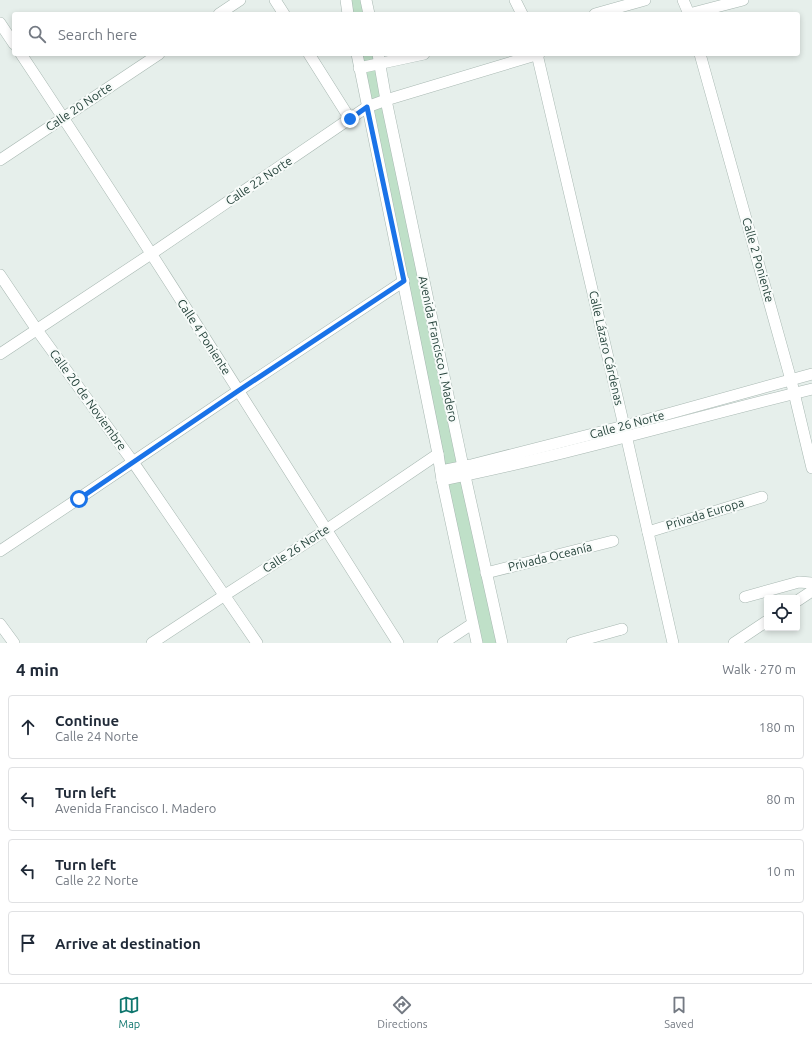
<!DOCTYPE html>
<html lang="en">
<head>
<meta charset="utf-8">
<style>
	:root { --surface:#fff; --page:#f6f6f7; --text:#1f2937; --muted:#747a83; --line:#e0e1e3; --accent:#0f766e }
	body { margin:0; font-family:Ubuntu,sans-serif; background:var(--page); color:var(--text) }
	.controls { position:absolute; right:12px; bottom:12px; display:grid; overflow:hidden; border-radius:4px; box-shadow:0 2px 6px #0003 }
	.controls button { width:36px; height:36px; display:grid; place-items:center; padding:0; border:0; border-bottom:1px solid var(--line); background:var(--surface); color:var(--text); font:20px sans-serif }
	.stop { position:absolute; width:12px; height:12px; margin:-9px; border:3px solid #1a73e8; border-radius:50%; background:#fff }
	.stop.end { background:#1a73e8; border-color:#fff; box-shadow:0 1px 4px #0008 }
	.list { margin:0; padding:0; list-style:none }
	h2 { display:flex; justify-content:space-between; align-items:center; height:52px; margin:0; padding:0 16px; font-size:17px }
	h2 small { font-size:13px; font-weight:400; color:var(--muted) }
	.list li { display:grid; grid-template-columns:26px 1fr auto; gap:12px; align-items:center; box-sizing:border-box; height:64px; margin:0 8px 8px; padding:0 8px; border:1px solid var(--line); border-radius:4px }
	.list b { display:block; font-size:15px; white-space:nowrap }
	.list p { margin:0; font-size:13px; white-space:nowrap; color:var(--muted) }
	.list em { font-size:13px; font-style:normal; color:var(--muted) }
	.icon { flex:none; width:22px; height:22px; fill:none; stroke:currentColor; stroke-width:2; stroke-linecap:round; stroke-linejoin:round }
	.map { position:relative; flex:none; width:812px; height:643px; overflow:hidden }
	.search { position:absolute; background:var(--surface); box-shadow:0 2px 6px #0003; left:12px; right:12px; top:12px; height:44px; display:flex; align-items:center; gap:10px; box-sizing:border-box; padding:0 14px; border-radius:4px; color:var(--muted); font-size:15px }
	.sheet { height:340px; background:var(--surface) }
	nav { display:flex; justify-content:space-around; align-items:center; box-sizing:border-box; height:56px; border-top:1px solid var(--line); background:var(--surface); font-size:11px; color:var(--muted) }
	nav a { display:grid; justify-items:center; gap:2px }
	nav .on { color:var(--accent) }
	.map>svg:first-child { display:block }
	.green { fill:#bfe0c8 }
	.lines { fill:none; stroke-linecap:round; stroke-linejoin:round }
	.minor-casing { stroke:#a8b8b2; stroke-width:12 }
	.minor { stroke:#fff; stroke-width:11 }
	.route { stroke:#1a73e8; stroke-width:5 }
	.labels { text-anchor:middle; stroke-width:4; stroke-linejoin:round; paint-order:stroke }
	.street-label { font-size:12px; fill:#24423a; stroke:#f7fbf9 }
</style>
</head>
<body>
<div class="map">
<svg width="812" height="643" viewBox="0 0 812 643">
	<rect width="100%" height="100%" fill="#e6efeb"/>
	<g class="green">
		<path d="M346 0H365L368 14H349Z"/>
		<path d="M358 54H376L501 643H478Z"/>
	</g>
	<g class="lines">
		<defs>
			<g id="minor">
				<path d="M275 0 284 14"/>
				<path d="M346 0 348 14"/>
				<path d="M366 0 369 14"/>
				<path d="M515 0 522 14"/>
				<path d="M683 0 689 14"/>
				<path d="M219 14 240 0"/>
				<path d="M595 14 645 0"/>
				<path d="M689 14 743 0"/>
				<path d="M0 23 14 44"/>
				<path d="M21 54C150 248 273 446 398 643"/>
				<path d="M309 54 350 119"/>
				<path d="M357 54 438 454 442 480 477 643"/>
				<path d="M378 54 386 100 465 476 502 643"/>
				<path d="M537 54 624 426 673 643"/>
				<path d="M700 54 791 380 812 468"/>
				<path d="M359 68 424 54"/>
				<path d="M0 160 159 54"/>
				<path d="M0 275 37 330 133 462 257 643"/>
				<path d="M0 354 151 254 367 107 386 100 539 54"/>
				<path d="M441 471 471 465 624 426 812 374"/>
				<path d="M442 480C567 455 689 419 812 389"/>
				<path d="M648 532 762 497"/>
				<path d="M0 551 72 503 238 391 404 281"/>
				<path d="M486 573 613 541"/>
				<path d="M745 597 799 582 812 583"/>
				<path d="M797 601 812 591"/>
				<path d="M0 624 14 643"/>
				<path d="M152 643 225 595 326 530 438 454"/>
				<path d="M443 643 472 624"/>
				<path d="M572 643 622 629"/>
				<path d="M734 643 767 621"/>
			</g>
		</defs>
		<use href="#minor" class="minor-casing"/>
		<use href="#minor" class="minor"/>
	</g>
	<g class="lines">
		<path class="route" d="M79 499 238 391 404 281 367 107 350 119"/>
	</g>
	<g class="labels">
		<g class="street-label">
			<text transform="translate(79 107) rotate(-34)" y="4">Calle 20 Norte</text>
			<text transform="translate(259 181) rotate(-34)" y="4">Calle 22 Norte</text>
			<text transform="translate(758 260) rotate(74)" y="4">Calle 2 Poniente</text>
			<text transform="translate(204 337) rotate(57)" y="4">Calle 4 Poniente</text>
			<text transform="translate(606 348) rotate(77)" y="4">Calle Lázaro Cárdenas</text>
			<text transform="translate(438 349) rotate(78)" y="4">Avenida Francisco I. Madero</text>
			<text transform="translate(88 400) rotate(54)" y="4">Calle 20 de Noviembre</text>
			<text transform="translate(627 425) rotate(-15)" y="4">Calle 26 Norte</text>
			<text transform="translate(705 514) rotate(-17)" y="4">Privada Europa</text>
			<text transform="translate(296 549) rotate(-33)" y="4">Calle 26 Norte</text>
			<text transform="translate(550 557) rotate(-14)" y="4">Privada Oceanía</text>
		</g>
	</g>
</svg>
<div class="controls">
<button><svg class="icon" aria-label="locate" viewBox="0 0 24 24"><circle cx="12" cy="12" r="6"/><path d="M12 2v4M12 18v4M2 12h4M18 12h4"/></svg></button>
</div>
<div class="stop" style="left:79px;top:499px"></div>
<div class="stop end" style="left:350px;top:119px"></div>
<div class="search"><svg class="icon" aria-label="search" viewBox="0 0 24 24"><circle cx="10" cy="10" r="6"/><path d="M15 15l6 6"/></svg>Search here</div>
</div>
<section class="sheet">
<h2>4 min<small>Walk · 270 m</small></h2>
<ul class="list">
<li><svg class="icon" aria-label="ahead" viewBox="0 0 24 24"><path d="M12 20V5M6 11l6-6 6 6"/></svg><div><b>Continue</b><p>Calle 24 Norte</p></div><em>180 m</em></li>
<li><svg class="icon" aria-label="left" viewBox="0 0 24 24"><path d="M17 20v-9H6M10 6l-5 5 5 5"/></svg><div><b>Turn left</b><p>Avenida Francisco I. Madero</p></div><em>80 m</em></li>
<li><svg class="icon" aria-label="left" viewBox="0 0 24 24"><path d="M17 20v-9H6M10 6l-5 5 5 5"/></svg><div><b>Turn left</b><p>Calle 22 Norte</p></div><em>10 m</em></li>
<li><svg class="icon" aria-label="arrive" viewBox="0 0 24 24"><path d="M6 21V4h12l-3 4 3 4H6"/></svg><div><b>Arrive at destination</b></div></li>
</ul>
</section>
<nav>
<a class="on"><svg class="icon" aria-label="map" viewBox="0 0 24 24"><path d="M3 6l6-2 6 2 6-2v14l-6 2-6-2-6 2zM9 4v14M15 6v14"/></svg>Map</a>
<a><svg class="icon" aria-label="directions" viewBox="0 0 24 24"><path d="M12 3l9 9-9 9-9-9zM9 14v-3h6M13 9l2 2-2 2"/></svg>Directions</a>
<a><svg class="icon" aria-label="saved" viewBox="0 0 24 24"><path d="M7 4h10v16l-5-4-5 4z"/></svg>Saved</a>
</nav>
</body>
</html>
